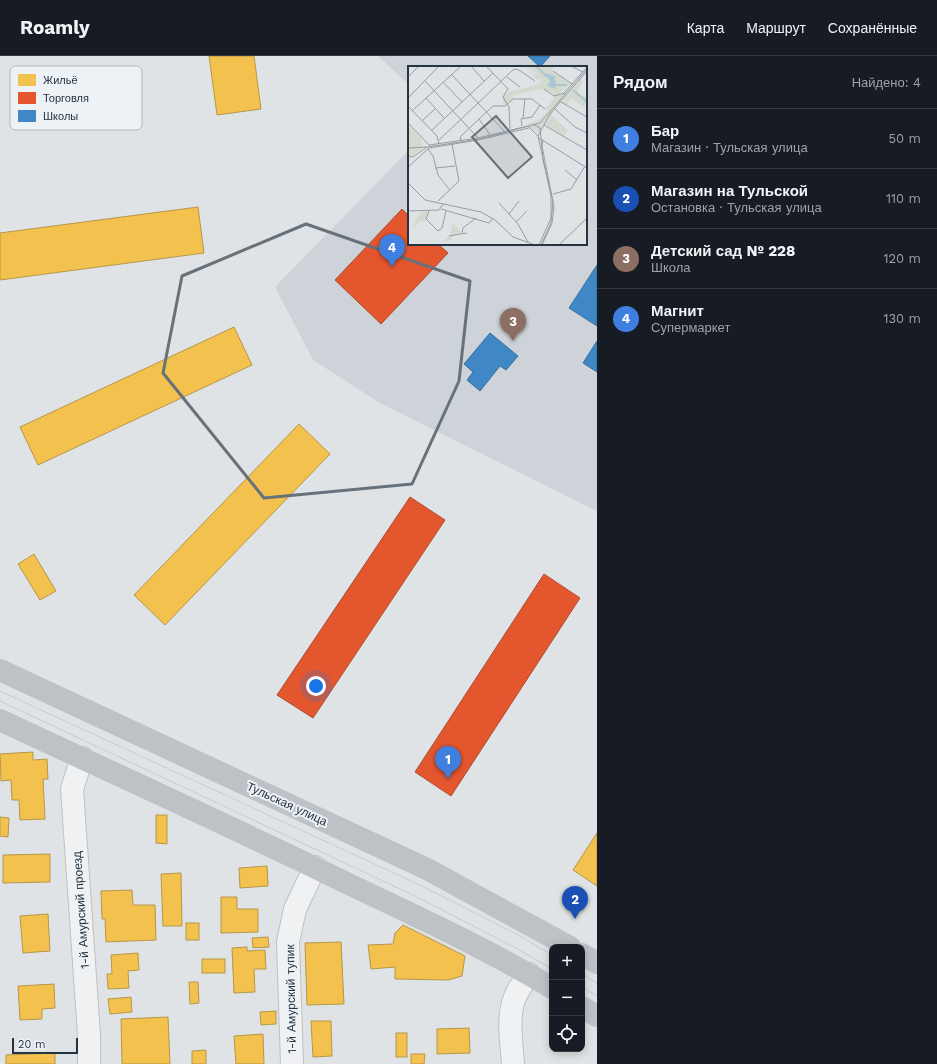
<!DOCTYPE html>
<html lang="ru">
<head>
<meta charset="utf-8">
<style>
	:root { --surface:#171b24; --page:#20242c; --text:#f1f3f6; --muted:#9ea1a6; --line:#363941; --accent:#b45309 }
	body { margin:0; font-family:"Work Sans",sans-serif; background:var(--page); color:var(--text) }
	.controls { position:absolute; right:12px; bottom:12px; display:grid; overflow:hidden; border-radius:8px; box-shadow:0 2px 10px #0003 }
	.controls button { width:36px; height:36px; display:grid; place-items:center; padding:0; border:0; border-bottom:1px solid var(--line); background:var(--surface); color:var(--text); font:20px sans-serif }
	.scale { position:absolute; left:12px; bottom:10px; width:66px; box-sizing:border-box; padding-left:4px; border:2px solid #263440; border-top:0; font-size:11px; line-height:14px; white-space:nowrap; color:#263440; -webkit-text-stroke:3px #edf2f6; paint-order:stroke }
	.you { position:absolute; left:316px; top:630px; width:14px; height:14px; margin:-10px; border:3px solid #fff; border-radius:50%; background:#1a73e8; box-shadow:0 0 0 6px #1a73e833 }
	.badge { display:grid; place-items:center; width:26px; height:26px; border-radius:50%; background:var(--accent); color:#fff; font-size:13px; font-weight:700 }
	.pin { position:absolute; translate:-50% -33px; filter:drop-shadow(0 1px 2px #0008) }
	.pin::after { content:''; position:absolute; top:21px; width:14px; height:12px; background:inherit; clip-path:polygon(0 0,100% 0,50% 100%) }
	.list { margin:0; padding:0; list-style:none }
	h2 { display:flex; justify-content:space-between; align-items:center; height:52px; margin:0; padding:0 16px; font-size:17px }
	h2 small { font-size:13px; font-weight:400; color:var(--muted) }
	.list li { display:grid; grid-template-columns:26px 1fr auto; gap:12px; align-items:center; box-sizing:border-box; height:60px; padding:0 16px; border-top:1px solid var(--line) }
	.list b { display:block; font-size:15px; white-space:nowrap }
	.list p { margin:0; font-size:13px; white-space:nowrap; color:var(--muted) }
	.list em { font-size:13px; font-style:normal; color:var(--muted) }
	.icon { flex:none; width:22px; height:22px; fill:none; stroke:currentColor; stroke-width:2; stroke-linecap:round; stroke-linejoin:round }
	.map { position:relative; flex:none; width:597px; height:1008px; overflow:hidden }
	header { display:flex; align-items:center; gap:24px; box-sizing:border-box; height:56px; padding:0 20px; background:var(--surface); border-bottom:1px solid var(--line) }
	header strong { font-size:19px }
	nav { display:flex; gap:22px; margin-inline-start:auto; font-size:14px }
	main { display:flex }
	aside { flex:1; background:var(--surface) }
	.map>svg:first-child { display:block }
	.built { fill:#cdd3d9 }
	.homes { fill:#f2c14e; stroke:#b5974a }
	.shops { fill:#e4572e; stroke:#ab4c33 }
	.schools { fill:#3f88c5; stroke:#386f9d }
	.lines { fill:none; stroke-linecap:round; stroke-linejoin:round }
	.street-casing { stroke:#bec1c3; stroke-width:24 }
	.street { stroke:#eff1f2; stroke-width:22 }
	.secondary { stroke:#bec2c6; stroke-width:22 }
	.tram { stroke:#c8cbcd; stroke-width:1 }
	.marked { fill:none; stroke:#67717a; stroke-width:3; stroke-linejoin:round }
	.labels { text-anchor:middle; stroke-width:4; stroke-linejoin:round; paint-order:stroke }
	.street-label { font-size:12px; fill:#263440; stroke:#edf2f6 }
	.inset-river { fill:none; stroke:#acc6d2; stroke-width:2 }
	.inset-road { fill:none; stroke:#969da3; stroke-width:1 }
	.view { fill:#67717a; fill-opacity:0.15; stroke:#67717a; stroke-width:2 }
	.inset-edge { fill:none; stroke:#263440; stroke-width:2 }
	.key { fill:#edf2f6; stroke:#b1b9bf; stroke-width:1 }
	.key-label { font-size:11px; fill:#263440 }
</style>
</head>
<body>
<header>
<strong>Roamly</strong>
<nav><a>Карта</a><a>Маршрут</a><a>Сохранённые</a></nav>
</header>
<main>
<div class="map">
<svg width="597" height="1008" viewBox="0 0 597 1008">
	<rect width="100%" height="100%" fill="#e0e3e5"/>
	<path class="built" d="M378 0H597V455L380 347 313 304 275 231 409 94V188H586V11H409V29Z"/>
	<g class="homes">
		<path d="M209 0H254L261 53 217 59Z"/>
		<path d="M198 151 204 197 0 224V177Z"/>
		<path d="M234 271 252 309 38 409 20 371Z"/>
		<path d="M299 368 330 398 165 569 134 539Z"/>
		<path d="M34 498 56 535 40 544 18 508Z"/>
		<path d="M33 696V704L47 703 48 723H43L45 763 20 764 19 744H12L11 724 1 725 0 698Z"/>
		<path d="M156 759H167V788L156 787Z"/>
		<path d="M0 761 9 762 8 781 0 780Z"/>
		<path d="M597 777V830L573 814Z"/>
		<path d="M50 798V826L3 827V799Z"/>
		<path d="M267 810 268 830 240 832 239 812Z"/>
		<path d="M181 817 182 870H163L161 818Z"/>
		<path d="M132 834 133 849H155L156 884 106 886 105 863H102L101 835Z"/>
		<path d="M221 841H237V853H258V876L221 877Z"/>
		<path d="M48 858 50 895 23 897 20 860Z"/>
		<rect x="186" y="867" width="13" height="17"/>
		<path d="M403 869 465 900 462 920 448 924 395 923V911L371 913 368 889 393 888 395 877Z"/>
		<path d="M268 881 269 891 253 892 252 882Z"/>
		<path d="M341 886 344 948 307 949 305 887Z"/>
		<path d="M247 891V895L265 894 266 913H254L255 936 234 937 232 892Z"/>
		<path d="M138 897 139 914 128 915 129 932 108 933 107 918H112L111 899Z"/>
		<rect x="202" y="903" width="23" height="14"/>
		<path d="M189 926H198L199 947 190 948Z"/>
		<path d="M54 928 55 952 42 953V963L20 964 18 930Z"/>
		<path d="M131 941 132 956 110 958 108 943Z"/>
		<path d="M276 955V968L261 969 260 956Z"/>
		<path d="M168 961 170 1008H122L121 963Z"/>
		<path d="M311 965H331L332 1000 313 1001Z"/>
		<path d="M469 972 470 997 437 998V973Z"/>
		<rect x="396" y="977" width="11" height="24"/>
		<path d="M263 978 264 1008H236L234 980Z"/>
		<path d="M206 994V1008H192V995Z"/>
		<path d="M55 997V1008H6V999Z"/>
		<path d="M411 998H425L424 1008H411Z"/>
	</g>
	<g class="shops">
		<path d="M402 153 409 160V188H438L448 197 381 268 335 224Z"/>
		<path d="M410 441 445 464 313 662 277 639Z"/>
		<path d="M544 518 580 542 451 740 415 716Z"/>
	</g>
	<g class="schools">
		<path d="M528 0H550L540 11Z"/>
		<path d="M597 209V270L569 252Z"/>
		<path d="M490 277 518 300 506 314 500 310 480 335 467 324 473 316 464 308Z"/>
		<path d="M597 285V316L583 307Z"/>
	</g>
	<g class="lines">
		<defs>
			<g id="street">
				<path d="M82 702 72 733 89 979V1008"/>
				<path d="M292 1008 288 886 295 853 315 811"/>
				<path d="M513 1008C512 990 508 969 512 951 514 939 522 928 529 918"/>
			</g>
		</defs>
		<use href="#street" class="street-casing"/>
		<use href="#street" class="street"/>
		<g class="secondary">
			<path d="M0 614 427 813 570 891"/>
			<path d="M0 664C119 720 239 774 357 832 422 863 491 895 552 932"/>
			<path d="M582 898 597 907"/>
			<path d="M582 951 597 960"/>
		</g>
		<g class="tram">
			<path d="M0 635 422 830 520 880 552 899"/>
			<path d="M0 645 417 841 514 891 552 913"/>
			<path d="M582 918 597 927"/>
			<path d="M582 931 597 940"/>
		</g>
	</g>
	<path class="marked" d="M306 168 470 225 459 325 412 428 264 442 163 317 182 220Z"/>
	<g class="labels">
		<g class="street-label">
			<text transform="translate(287 748) rotate(25)" y="4">Тульская улица</text>
			<text transform="translate(81 854) rotate(-94)" y="4">1-й Амурский проезд</text>
			<text transform="translate(291 943) rotate(-91)" y="4">1-й Амурский тупик</text>
		</g>
	</g>
	<g transform="translate(408 10)">
		<rect width="179" height="179" fill="#e0e3e5"/>
		<path d="M116 0H145L144 5 163 18 152 27 158 28 131 67 118 59 131 54 140 45 137 43 146 33 145 27 130 23 105 29V33L96 39 94 32 101 26 131 18 134 13H128L123 7 131 9ZM173 13 175 15 169 26 179 32V42V39L174 40 164 33 158 39 154 37ZM143 48 160 65 156 70 138 59ZM0 59 13 73 15 82 1 93ZM14 146H20L17 155 10 156 4 165 8 153ZM45 157 53 166 42 171 44 173 41 175H35L42 169Z" fill="#d2dad0"/>
		<path d="M136 7 147 10 148 23 139 20 142 15Z" fill="#acc6d2"/>
		<path class="inset-river" d="M128 0 139 11M146 16 148 19H159M165 24 179 36"/>
		<path class="inset-road" d="M63 0 76 15M78 0 100 23 95 31 101 41 102 63M163 0 175 6M145 5 164 18M44 9 96 65M0 11 11 0M99 11 112 21M17 15 70 72M35 16 54 36M136 23 146 30 157 27M156 27 179 1M0 32 31 0M18 32 36 52M153 36 179 51M0 40 29 70 31 78M147 43 167 61 179 67M4 45 53 0M115 52 117 33M71 53 82 69M14 55 27 43M0 57 21 79M125 58 132 62 135 94 145 135 143 157 133 179M136 59 179 84M114 60 113 53 124 51 132 39M23 65 85 7M130 70 142 48 179 5M131 72 179 102M31 74 106 3 111 4 127 15M52 75 53 70 85 40H97L105 33H124L137 43M21 79 70 72 120 60 130 70 143 130V152L131 179M0 82 19 81M20 83 25 90 30 109 41 123M0 90 5 91 19 81 72 73 132 57 179 3M0 101 21 82 70 74 121 62M27 102 47 100M157 104 169 114M0 117 17 134 73 146 87 154 105 171 127 179M145 128 163 123 177 100M30 135 51 115 44 78M91 137 110 158 120 176M33 143 81 157 85 152M0 145 31 144 35 138M21 145 18 153 30 165 34 162 38 145M101 148 111 135M108 156 119 145M54 167 55 162 68 152M41 170 59 167M134 179 144 157 146 141 134 80 135 74M151 179 179 152"/>
		<path class="view" d="M88 50 124 91 100 112 64 71Z"/>
		<rect width="179" height="179" class="inset-edge"/>
	</g>
	<rect x="10" y="10" width="132" height="64" rx="6" class="key"/>
	<rect x="18" y="18" width="18" height="12" fill="#f2c14e"/>
	<rect x="18" y="36" width="18" height="12" fill="#e4572e"/>
	<rect x="18" y="54" width="18" height="12" fill="#3f88c5"/>
	<g class="key-label">
		<text x="43" y="28">Жильё</text>
		<text x="43" y="46">Торговля</text>
		<text x="43" y="64">Школы</text>
	</g>
</svg>
<div class="controls">
<button>+</button>
<button>−</button>
<button><svg class="icon" aria-label="locate" viewBox="0 0 24 24"><circle cx="12" cy="12" r="6"/><path d="M12 2v4M12 18v4M2 12h4M18 12h4"/></svg></button>
</div>
<div class="scale">20 m</div>
<div class="you"></div>
<div class="pin badge" style="left:448px;top:723px;background:#3f7fe0">1</div>
<div class="pin badge" style="left:575px;top:863px;background:#1a4fb4">2</div>
<div class="pin badge" style="left:513px;top:285px;background:#8d6e63">3</div>
<div class="pin badge" style="left:392px;top:211px;background:#3f7fe0">4</div>
</div>
<aside>
<h2>Рядом<small>Найдено: 4</small></h2>
<ul class="list">
<li><span class="badge" style="background:#3f7fe0">1</span><div><b>Бар</b><p>Магазин · Тульская улица</p></div><em>50 m</em></li>
<li><span class="badge" style="background:#1a4fb4">2</span><div><b>Магазин на Тульской</b><p>Остановка · Тульская улица</p></div><em>110 m</em></li>
<li><span class="badge" style="background:#8d6e63">3</span><div><b>Детский сад № 228</b><p>Школа</p></div><em>120 m</em></li>
<li><span class="badge" style="background:#3f7fe0">4</span><div><b>Магнит</b><p>Супермаркет</p></div><em>130 m</em></li>
</ul>
</aside>
</main>
</body>
</html>
